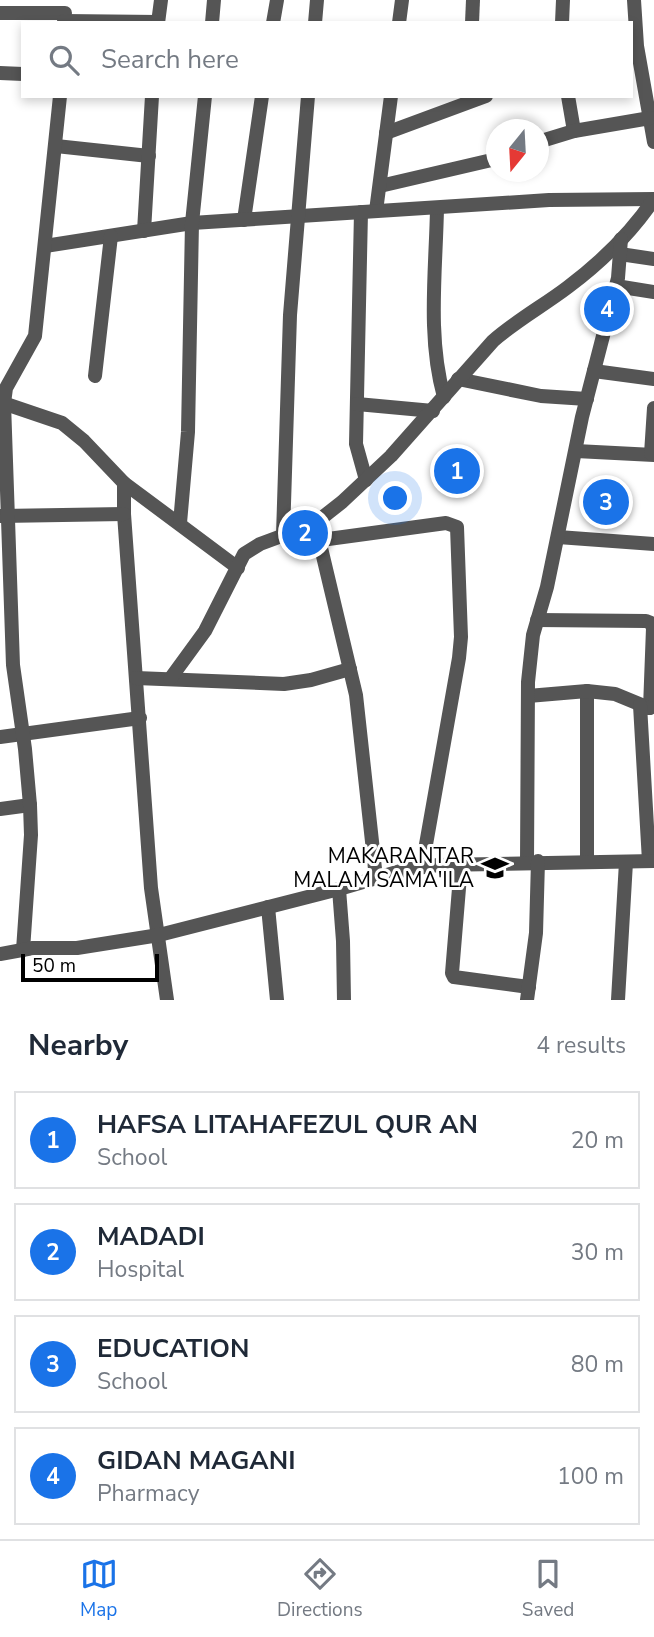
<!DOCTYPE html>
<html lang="en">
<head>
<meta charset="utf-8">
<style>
	:root { --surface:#fff; --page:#f6f6f7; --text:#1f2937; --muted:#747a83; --line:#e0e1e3; --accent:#1a73e8 }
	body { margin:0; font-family:"Nunito Sans",sans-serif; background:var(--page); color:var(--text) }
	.compass { position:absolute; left:486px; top:119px; width:63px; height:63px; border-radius:50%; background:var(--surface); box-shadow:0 4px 10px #0003; rotate:198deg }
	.scale { position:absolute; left:21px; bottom:18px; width:138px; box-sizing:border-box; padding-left:7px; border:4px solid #000; border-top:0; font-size:19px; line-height:24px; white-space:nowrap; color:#000; -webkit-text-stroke:5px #fff; paint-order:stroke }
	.you { position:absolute; left:396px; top:499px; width:24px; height:24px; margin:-18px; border:5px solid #fff; border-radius:50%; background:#1a73e8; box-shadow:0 0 0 10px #1a73e833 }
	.badge { display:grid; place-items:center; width:46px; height:46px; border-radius:50%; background:var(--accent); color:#fff; font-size:23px; font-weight:700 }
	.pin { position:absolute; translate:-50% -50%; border:4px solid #fff; box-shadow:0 2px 7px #0006 }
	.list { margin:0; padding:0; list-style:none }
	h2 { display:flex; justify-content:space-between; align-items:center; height:91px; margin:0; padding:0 28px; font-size:30px }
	h2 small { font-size:23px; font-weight:400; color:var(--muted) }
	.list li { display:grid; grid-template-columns:46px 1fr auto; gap:21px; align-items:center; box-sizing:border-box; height:98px; margin:0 14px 14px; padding:0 14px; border:2px solid var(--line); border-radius:0px }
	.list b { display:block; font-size:26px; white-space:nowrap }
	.list p { margin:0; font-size:23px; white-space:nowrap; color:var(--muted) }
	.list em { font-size:23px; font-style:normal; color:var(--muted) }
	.icon { flex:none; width:38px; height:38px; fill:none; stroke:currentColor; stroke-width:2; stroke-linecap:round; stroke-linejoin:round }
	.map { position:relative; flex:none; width:654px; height:1000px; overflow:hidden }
	.search { position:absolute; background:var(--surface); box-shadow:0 4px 10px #0003; left:21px; right:21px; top:21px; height:77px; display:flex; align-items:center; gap:18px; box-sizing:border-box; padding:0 24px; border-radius:0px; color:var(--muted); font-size:26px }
	.sheet { height:539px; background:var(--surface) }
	nav { display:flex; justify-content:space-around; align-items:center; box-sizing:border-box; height:98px; border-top:2px solid var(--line); background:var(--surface); font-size:19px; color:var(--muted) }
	nav a { display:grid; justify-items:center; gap:4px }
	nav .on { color:var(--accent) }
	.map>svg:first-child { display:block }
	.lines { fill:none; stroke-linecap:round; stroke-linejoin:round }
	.street { stroke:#555; stroke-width:14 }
	.labels { text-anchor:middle; stroke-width:6; stroke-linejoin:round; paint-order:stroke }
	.poi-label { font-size:21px; fill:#000; stroke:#fff; text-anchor:end }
</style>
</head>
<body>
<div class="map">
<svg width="654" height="1000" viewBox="0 0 654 1000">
	<rect width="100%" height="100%" fill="#fff"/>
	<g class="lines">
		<g class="street">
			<path d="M634 0 637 46 654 142"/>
			<path d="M0 13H65"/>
			<path d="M64 21 158 22"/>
			<path d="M158 23 161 0"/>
			<path d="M212 23 214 0"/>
			<path d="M273 23 277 0"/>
			<path d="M315 23 317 0"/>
			<path d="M399 23 402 0"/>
			<path d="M472 23 473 0"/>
			<path d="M562 23 563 0"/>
			<path d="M0 73 23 74"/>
			<path d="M568 96 574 131"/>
			<path d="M386 133 486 96"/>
			<path d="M538 142 574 131 650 118"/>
			<path d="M56 146 149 156"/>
			<path d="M380 186 496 159"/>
			<path d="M437 208C436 269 427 337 444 397"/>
			<path d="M376 211 391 96"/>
			<path d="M361 212 356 444 366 480"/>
			<path d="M244 220 262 96"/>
			<path d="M144 231 152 96"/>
			<path d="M45 246 192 223 549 200 654 199"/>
			<path d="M620 254 654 259"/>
			<path d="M616 286 654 292"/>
			<path d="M594 371 654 379"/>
			<path d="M95 376 111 236"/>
			<path d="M458 379 541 396 587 399"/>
			<path d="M0 402 62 423 84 441 124 483 238 568"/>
			<path d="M357 404 433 411"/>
			<path d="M576 451 654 455"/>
			<path d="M651 454 654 408"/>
			<path d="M124 483V514L151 888 167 1000"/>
			<path d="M1 516 124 514"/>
			<path d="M180 523 188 432 192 223 205 96"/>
			<path d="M317 531 356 695 376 878"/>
			<path d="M283 535 290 315 308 96"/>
			<path d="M558 537 654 544"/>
			<path d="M321 540 446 523 457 527 461 637 459 658 422 867"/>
			<path d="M537 620 646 621 651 623 653 628 650 708"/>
			<path d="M136 678 284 684 311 680 350 669"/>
			<path d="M170 679 205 631 244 554 260 544 314 524 342 502 391 456 493 341C517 320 543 306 568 287 600 263 631 233 654 199"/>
			<path d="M587 691V862"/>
			<path d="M528 696 587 691 615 694 649 708"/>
			<path d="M640 705 649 861"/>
			<path d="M0 737 140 718"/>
			<path d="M0 809 30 805"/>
			<path d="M527 862 528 682 533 635 547 587 582 417 618 278 621 239"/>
			<path d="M461 864 452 973 454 977 529 987"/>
			<path d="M339 889 343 941 344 1000"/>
			<path d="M268 907 277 1000"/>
			<path d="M23 950 31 835 30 805 25 749 13 665 4 403 6 388 35 336 60 96"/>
			<path d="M0 954 33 948H77L159 935 339 889 404 870 438 865 654 861"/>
			<path d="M527 1000 536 933 538 861"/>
			<path d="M618 1000 626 862"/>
		</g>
	</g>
	<defs>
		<symbol id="school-bare" viewBox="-9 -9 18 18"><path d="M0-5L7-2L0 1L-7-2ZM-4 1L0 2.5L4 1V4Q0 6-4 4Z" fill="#000" stroke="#fff" stroke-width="2.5" paint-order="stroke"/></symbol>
	</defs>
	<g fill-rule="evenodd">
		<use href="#school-bare" x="476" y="849" width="38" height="38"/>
	</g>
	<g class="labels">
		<g class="poi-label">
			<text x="474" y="863">MAKARANTAR<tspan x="474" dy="24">MALAM SAMA'ILA</tspan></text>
		</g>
	</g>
</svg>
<svg class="compass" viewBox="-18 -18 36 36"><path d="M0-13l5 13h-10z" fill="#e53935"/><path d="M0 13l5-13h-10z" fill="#747a83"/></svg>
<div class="scale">50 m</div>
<div class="you"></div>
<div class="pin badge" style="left:457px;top:471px">1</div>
<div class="pin badge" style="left:305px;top:533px">2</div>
<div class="pin badge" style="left:606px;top:502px">3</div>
<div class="pin badge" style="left:607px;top:309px">4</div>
<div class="search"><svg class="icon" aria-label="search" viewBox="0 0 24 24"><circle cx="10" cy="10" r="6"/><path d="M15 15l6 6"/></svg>Search here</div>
</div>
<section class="sheet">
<h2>Nearby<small>4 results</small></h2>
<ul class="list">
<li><span class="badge">1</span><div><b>HAFSA LITAHAFEZUL QUR AN</b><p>School</p></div><em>20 m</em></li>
<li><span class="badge">2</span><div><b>MADADI</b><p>Hospital</p></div><em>30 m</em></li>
<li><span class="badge">3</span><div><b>EDUCATION</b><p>School</p></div><em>80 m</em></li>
<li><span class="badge">4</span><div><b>GIDAN MAGANI</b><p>Pharmacy</p></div><em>100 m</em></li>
</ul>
</section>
<nav>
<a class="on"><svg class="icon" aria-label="map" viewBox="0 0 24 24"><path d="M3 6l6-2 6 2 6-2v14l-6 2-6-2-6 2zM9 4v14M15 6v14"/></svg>Map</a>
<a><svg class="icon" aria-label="directions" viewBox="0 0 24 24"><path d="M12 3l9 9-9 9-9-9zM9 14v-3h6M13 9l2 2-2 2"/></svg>Directions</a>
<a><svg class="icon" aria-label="saved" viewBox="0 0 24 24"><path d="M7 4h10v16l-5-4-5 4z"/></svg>Saved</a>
</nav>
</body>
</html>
